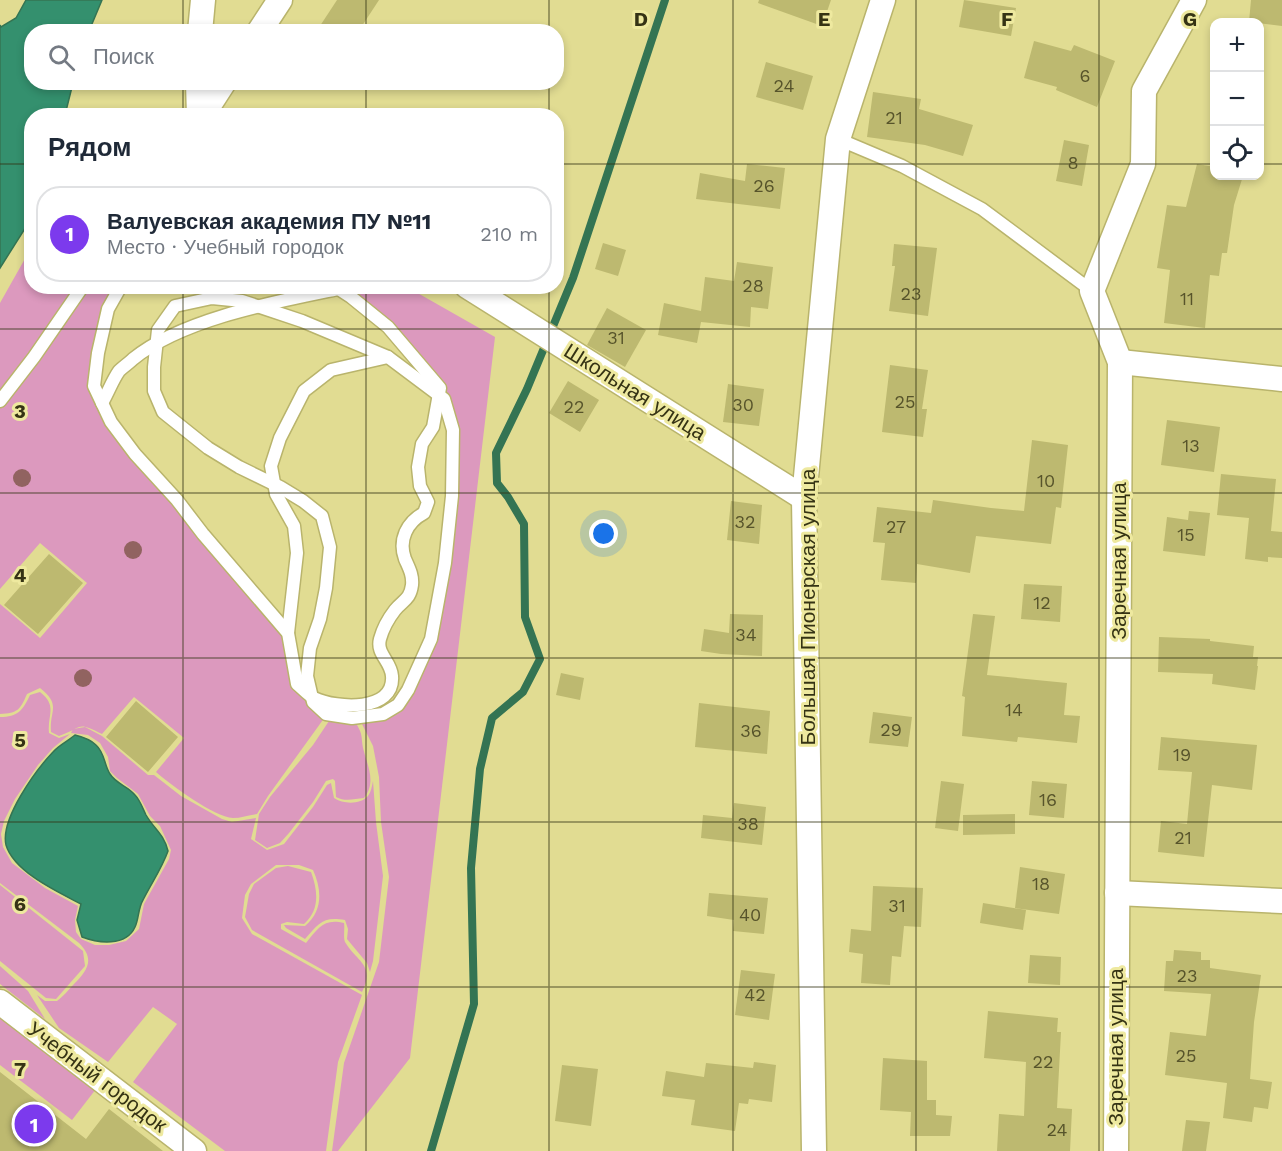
<!DOCTYPE html>
<html lang="ru">
<head>
<meta charset="utf-8">
<style>
	:root { --surface:#fff; --page:#f2f2f3; --text:#1f2937; --muted:#747a83; --line:#e0e1e3; --accent:#7c3aed }
	body { margin:0; font-family:"Work Sans",sans-serif; background:var(--page); color:var(--text) }
	.controls { position:absolute; right:18px; top:18px; display:grid; overflow:hidden; border-radius:12px; box-shadow:0 3px 9px #0003 }
	.controls button { width:54px; height:54px; display:grid; place-items:center; padding:0; border:0; border-bottom:2px solid var(--line); background:var(--surface); color:var(--text); font:30px sans-serif }
	.you { position:absolute; left:604px; top:534px; width:21px; height:21px; margin:-15px; border:4px solid #fff; border-radius:50%; background:#1a73e8; box-shadow:0 0 0 9px #1a73e833 }
	.badge { display:grid; place-items:center; width:39px; height:39px; border-radius:50%; background:var(--accent); color:#fff; font-size:20px; font-weight:700 }
	.pin { position:absolute; translate:-50% -50%; border:3px solid #fff; box-shadow:0 2px 6px #0006 }
	.list { margin:0; padding:0; list-style:none }
	h2 { display:flex; justify-content:space-between; align-items:center; height:78px; margin:0; padding:0 24px; font-size:26px }
	h2 small { font-size:20px; font-weight:400; color:var(--muted) }
	.list li { display:grid; grid-template-columns:39px 1fr auto; gap:18px; align-items:center; box-sizing:border-box; height:96px; margin:0 12px 12px; padding:0 12px; border:2px solid var(--line); border-radius:24px }
	.list b { display:block; font-size:22px; white-space:nowrap }
	.list p { margin:0; font-size:20px; white-space:nowrap; color:var(--muted) }
	.list em { font-size:20px; font-style:normal; color:var(--muted) }
	.icon { flex:none; width:33px; height:33px; fill:none; stroke:currentColor; stroke-width:2; stroke-linecap:round; stroke-linejoin:round }
	.map { position:relative; flex:none; width:1282px; height:1151px; overflow:hidden }
	.search { position:absolute; background:var(--surface); box-shadow:0 3px 9px #0003; left:24px; top:24px; width:540px; height:66px; display:flex; align-items:center; gap:15px; box-sizing:border-box; padding:0 21px; border-radius:24px; color:var(--muted); font-size:22px }
	.panel { position:absolute; background:var(--surface); box-shadow:0 3px 9px #0003; left:24px; top:108px; width:540px; height:186px; border-radius:24px }
	.map>svg:first-child { display:block }
	.green { fill:#dc99be }
	.water { fill:#34906e; stroke:#347453; stroke-width:1.5 }
	.lines { fill:none; stroke-linecap:round; stroke-linejoin:round }
	.stream { stroke:#347453; stroke-width:8 }
	.building { fill:#bdb970 }
	.service-casing { stroke:#b9b46c; stroke-width:15 }
	.minor-casing { stroke:#b9b46c; stroke-width:27 }
	.service { stroke:#fff; stroke-width:12 }
	.minor { stroke:#fff; stroke-width:24 }
	.tree { fill:#916360 }
	.grid { fill:none; stroke:#353314; stroke-width:1.5; stroke-opacity:0.55 }
	.labels { text-anchor:middle; stroke-width:6; stroke-linejoin:round; paint-order:stroke }
	.number-label { font-size:18px; fill:#57542b }
	.street-label { font-size:21px; fill:#353314; stroke:#eee99f }
	.grid-label { font-size:20px; text-anchor:middle; font-weight:bold; fill:#353314; stroke:#eee99f; stroke-width:6; stroke-linejoin:round; paint-order:stroke }
</style>
</head>
<body>
<div class="map">
<svg width="1282" height="1151" viewBox="0 0 1282 1151">
	<rect width="100%" height="100%" fill="#e1dc92"/>
	<g class="green">
		<path d="M31 248 32 286 80 287 0 396V303Z"/>
		<path d="M87 287H117L91 386 107 423 285 633 289 653 325 717 268 796 257 814C249 815 241 818 233 818 214 817 171 785 156 772L184 738 134 697 102 734C76 721 84 727 59 736L51 732C49 711 62 705 40 688L27 694C20 710 18 713 0 714V604L40 638 87 583 40 543 0 589V405Z"/>
		<path d="M363 287H407L495 337 410 1058 338 1151H332L344 1063 379 962 389 877 381 822 379 777 373 746 360 720 386 716 432 639 455 429 442 388 344 290Z"/>
		<path d="M40 692C58 706 47 715 49 733L59 738 70 734 53 748 38 765 15 799 4 821 1 834 3 847 12 863 45 888 78 906 75 920 76 932 81 939 95 945H109L126 941 139 929 144 904 169 859 171 850 160 826 150 816 138 794 117 778 110 771 108 757 100 743 88 735 71 733 73 729 85 727 102 736 148 775H154L181 796 222 819 232 822 256 818 251 839 267 850 284 844 313 807 327 785 331 783 334 798C343 804 360 805 368 796 371 792 372 786 373 781L376 822 383 876 373 961 370 972 367 963 347 939 348 929 345 920C323 916 319 923 305 939L286 928 284 925 305 926C323 911 322 890 313 870L299 865H276L251 884 245 895 242 918 252 934 362 995 338 1062 326 1151H225L133 1082 177 1024 153 1007 108 1062 59 1028 37 995 45 1001H57C64 996 68 990 74 984 88 970 95 959 79 943L0 883V717C18 717 23 710 30 695Z"/>
		<path d="M331 718 357 725C363 735 361 737 363 748 367 765 377 782 364 798 354 799 345 802 336 797L335 781 333 779 326 781 313 802 289 833 280 843 267 848 255 840 259 814 270 797 313 745Z"/>
		<path d="M288 866 311 872C318 891 320 910 304 924L287 922 281 924V929L306 943C318 928 324 918 344 923 345 929 343 937 345 942 356 961 376 965 362 992L252 930 245 917 249 894 254 884 276 868Z"/>
		<path d="M0 885 83 951 85 966 56 999 46 998 0 961Z"/>
		<path d="M0 966 28 991 45 1019 0 984Z"/>
		<path d="M0 1017 96 1089 72 1120 0 1065Z"/>
	</g>
	<g class="water">
		<path d="M26 0H102L89 31 32 32V82L73 83 65 115 32 116 31 219 0 268V25L1 27 16 18Z"/>
		<path d="M75 735C83 737 90 739 96 745 105 753 104 765 110 774 116 784 128 786 135 795 140 800 143 809 146 815 154 829 164 834 168 851 162 868 151 884 143 900 138 908 139 919 135 927 126 947 98 943 82 937L77 920 81 904C58 892 14 872 6 845 0 819 36 770 53 752 59 745 68 741 75 735Z"/>
	</g>
	<g class="lines">
		<path class="stream" d="M431 1151 474 1004 471 868 480 769 492 718 523 692 540 659 525 617 524 524 508 497 497 483 496 453 527 389 573 278 665 0"/>
	</g>
	<g class="building">
		<path d="M337 0H379L358 32H316Z"/>
		<path d="M759 0H831L822 26 758 3Z"/>
		<path d="M964 0 1016 8 1011 36 959 27Z"/>
		<path d="M1251 0H1282V26L1249 22Z"/>
		<path d="M1034 41 1071 51 1074 45 1115 61 1097 107 1056 90 1057 87 1024 78Z"/>
		<path d="M766 62 813 76 803 110 756 97Z"/>
		<path d="M873 92 921 99 919 109 973 125 963 156 925 145 867 137Z"/>
		<path d="M1064 140 1089 145 1082 186 1056 181Z"/>
		<path d="M747 164 785 168 780 209 696 199 700 173 745 181Z"/>
		<path d="M1197 164 1215 167V176H1243L1234 205 1227 253H1222L1219 276 1210 275 1205 328 1164 323 1170 270 1157 268 1167 205 1186 207Z"/>
		<path d="M603 243 626 250 618 276 595 269Z"/>
		<path d="M894 244 937 248 928 316 889 311 895 266H892Z"/>
		<path d="M737 262 773 267 768 309 751 307 750 327 701 322 697 343 658 335 664 303 701 311 705 277 734 281Z"/>
		<path d="M607 308 646 330 625 367 587 345Z"/>
		<path d="M890 365 928 370 922 409H927L923 437 882 432Z"/>
		<path d="M568 381 599 400 580 432 549 413Z"/>
		<path d="M728 384 764 389 759 426 723 422Z"/>
		<path d="M1167 420 1220 427 1214 472 1161 465Z"/>
		<path d="M1032 440 1068 445 1061 508 1056 507 1051 544 976 536 970 573 917 564 916 583 881 580 885 543 873 542 877 507 931 513 933 500 991 508 1024 511Z"/>
		<path d="M1221 474 1276 479 1271 531 1282 532V558L1268 557V562L1245 559 1249 518 1217 515Z"/>
		<path d="M731 501 762 505 759 544 727 540Z"/>
		<path d="M1189 511 1210 513 1205 556 1163 551 1167 517 1188 520Z"/>
		<path d="M49 554 83 583 38 634 4 605Z"/>
		<path d="M1024 584 1062 586 1060 622 1021 619Z"/>
		<path d="M730 614 763 615 762 656 721 654 701 651 704 629 729 633Z"/>
		<path d="M973 614 995 616 987 675 1067 683 1064 715 1080 716 1077 743 1018 737 1017 742 962 736 965 697 962 696Z"/>
		<path d="M1159 637 1210 639V641L1254 646 1253 657H1258L1257 666H1258L1255 690 1212 684 1213 674 1158 672Z"/>
		<path d="M561 673 584 678 580 700 556 695Z"/>
		<path d="M136 701 178 737 148 772 106 737Z"/>
		<path d="M699 703 770 711 767 754 695 747Z"/>
		<path d="M873 712 912 717 908 747 869 743Z"/>
		<path d="M1161 737 1257 745 1252 790 1212 785 1204 857 1158 852 1161 821 1187 824 1192 772 1158 770Z"/>
		<path d="M941 781 964 784 958 831 935 828Z"/>
		<path d="M1032 781 1067 784 1064 818 1029 815Z"/>
		<path d="M734 803 766 807 762 845 701 838 703 815 732 818Z"/>
		<path d="M1015 814V834L963 835V815Z"/>
		<path d="M1020 867 1065 874 1059 914 1015 908Z"/>
		<path d="M873 886 923 888 921 927 904 926 901 957 892 956 890 985 861 983 863 954 849 952 851 929 871 931Z"/>
		<path d="M709 893 768 898 764 934 733 931 734 920 707 916Z"/>
		<path d="M983 903 1026 910 1023 930 980 923Z"/>
		<path d="M1174 950 1201 952V960H1210V968L1261 975 1254 1022 1250 1079 1272 1082 1268 1109 1254 1107 1252 1122 1223 1118 1227 1083 1165 1075 1170 1032 1206 1036 1211 994 1164 991 1166 961H1173Z"/>
		<path d="M1030 955 1061 957 1060 985 1028 983Z"/>
		<path d="M741 970 775 974 769 1020 735 1015Z"/>
		<path d="M988 1011 1058 1018 1057 1032H1061L1057 1108 1072 1109 1070 1151H997L999 1114 1024 1116 1026 1062 984 1058Z"/>
		<path d="M883 1058 927 1061V1100H936V1115L952 1116 950 1136H910L911 1112 880 1110Z"/>
		<path d="M754 1062 776 1065 772 1102 749 1099 748 1104 739 1103 735 1131 691 1125 695 1100 662 1096 666 1071 704 1077 706 1063 753 1068Z"/>
		<path d="M562 1065 598 1069 591 1126 555 1121Z"/>
		<path d="M0 1072 86 1139 109 1109 163 1151H0Z"/>
		<path d="M1186 1120 1210 1122 1206 1151H1182Z"/>
	</g>
	<g class="lines">
		<defs>
			<g id="service">
				<path d="M838 139 902 166 982 209 1092 291"/>
				<path d="M121 286 108 309 98 353 94 386 111 422 135 454 177 500 203 534 288 633 297 684C302 688 308 695 314 698 337 709 395 712 392 676 391 661 376 654 380 639 383 628 388 619 395 610 403 600 410 600 412 585 413 575 409 568 405 559 398 540 407 522 424 513L428 502 420 486 418 467 422 444 433 427 440 388 388 327 351 297 334 286"/>
				<path d="M212 298 242 301 302 321 388 357 444 399 453 430 452 496 445 563 431 639 408 690 398 705 383 714 352 718 326 714 313 702 307 676 310 648 320 619 326 588 330 547 322 516 303 501 280 487 239 467 208 448 163 412 154 391V367L158 330 175 306Z"/>
				<path d="M0 401 34 357 83 286"/>
				<path d="M102 403C108 393 112 381 119 371 123 367 129 363 133 359 183 318 280 301 343 288"/>
				<path d="M288 633 297 553 294 526 276 494 271 466 280 438 304 391 331 370 388 357"/>
			</g>
			<g id="minor">
				<path d="M200 32 203 0"/>
				<path d="M259 32 280 0"/>
				<path d="M198 82 199 116"/>
				<path d="M202 116 224 82"/>
				<path d="M467 286 804 498"/>
				<path d="M1120 362 1282 379"/>
				<path d="M1117 893 1282 901"/>
				<path d="M0 1002 194 1151"/>
				<path d="M814 1151 804 498 838 139 883 0"/>
				<path d="M1116 1151 1120 362 1092 291 1143 164 1144 91 1194 0"/>
			</g>
		</defs>
		<use href="#service" class="service-casing"/>
		<use href="#minor" class="minor-casing"/>
		<use href="#service" class="service"/>
		<use href="#minor" class="minor"/>
	</g>
	<g class="tree">
		<circle cx="22" cy="478" r="9"/>
		<circle cx="133" cy="550" r="9"/>
		<circle cx="83" cy="678" r="9"/>
	</g>
	<path class="grid" d="M183 0V32M366 0V32M549 0V32M733 0V1151M916 0V1151M1099 0V1151M183 82V116M366 82V116M549 82V116M0 164H32M556 164H1214M1260 164H1282M183 286V1151M366 286V1151M549 286V1151M0 329H1282M0 493H1282M0 658H1282M0 822H1282M0 987H1282"/>
	<g class="labels">
		<g class="number-label">
			<text x="1085" y="82">6</text>
			<text x="784" y="92">24</text>
			<text x="894" y="124">21</text>
			<text x="1073" y="169">8</text>
			<text x="764" y="192">26</text>
			<text x="753" y="292">28</text>
			<text x="911" y="300">23</text>
			<text x="1187" y="305">11</text>
			<text x="616" y="344">31</text>
			<text x="905" y="408">25</text>
			<text x="743" y="411">30</text>
			<text x="574" y="413">22</text>
			<text x="1191" y="452">13</text>
			<text x="1046" y="487">10</text>
			<text x="745" y="528">32</text>
			<text x="896" y="533">27</text>
			<text x="1186" y="541">15</text>
			<text x="1042" y="609">12</text>
			<text x="746" y="641">34</text>
			<text x="1014" y="716">14</text>
			<text x="891" y="736">29</text>
			<text x="751" y="737">36</text>
			<text x="1182" y="761">19</text>
			<text x="1048" y="806">16</text>
			<text x="748" y="830">38</text>
			<text x="1183" y="844">21</text>
			<text x="1041" y="890">18</text>
			<text x="897" y="912">31</text>
			<text x="750" y="921">40</text>
			<text x="1187" y="982">23</text>
			<text x="755" y="1001">42</text>
			<text x="1186" y="1062">25</text>
			<text x="1043" y="1068">22</text>
			<text x="1057" y="1136">24</text>
		</g>
		<g class="street-label">
			<text transform="translate(635 392) rotate(32)" y="7">Школьная улица</text>
			<text transform="translate(1119 561) rotate(-90)" y="7">Заречная улица</text>
			<text transform="translate(808 607) rotate(-90)" y="7">Большая Пионерская улица</text>
			<text transform="translate(1116 1047) rotate(-90)" y="7">Заречная улица</text>
			<text transform="translate(97 1077) rotate(37)" y="7">Учебный городок</text>
		</g>
	</g>
	<g class="grid-label">
		<text x="641" y="26">D</text>
		<text x="824" y="26">E</text>
		<text x="1007" y="26">F</text>
		<text x="1190" y="26">G</text>
		<text x="20" y="418">3</text>
		<text x="20" y="582">4</text>
		<text x="20" y="747">5</text>
		<text x="20" y="911">6</text>
		<text x="20" y="1076">7</text>
	</g>
</svg>
<div class="controls">
<button>+</button>
<button>−</button>
<button><svg class="icon" aria-label="locate" viewBox="0 0 24 24"><circle cx="12" cy="12" r="6"/><path d="M12 2v4M12 18v4M2 12h4M18 12h4"/></svg></button>
</div>
<div class="you"></div>
<div class="pin badge" style="left:34px;top:1124px">1</div>
<div class="search"><svg class="icon" aria-label="search" viewBox="0 0 24 24"><circle cx="10" cy="10" r="6"/><path d="M15 15l6 6"/></svg>Поиск</div>
<section class="panel">
<h2>Рядом<small></small></h2>
<ul class="list">
<li><span class="badge">1</span><div><b>Валуевская академия ПУ №11</b><p>Место · Учебный городок</p></div><em>210 m</em></li>
</ul>
</section>
</div>
</body>
</html>
